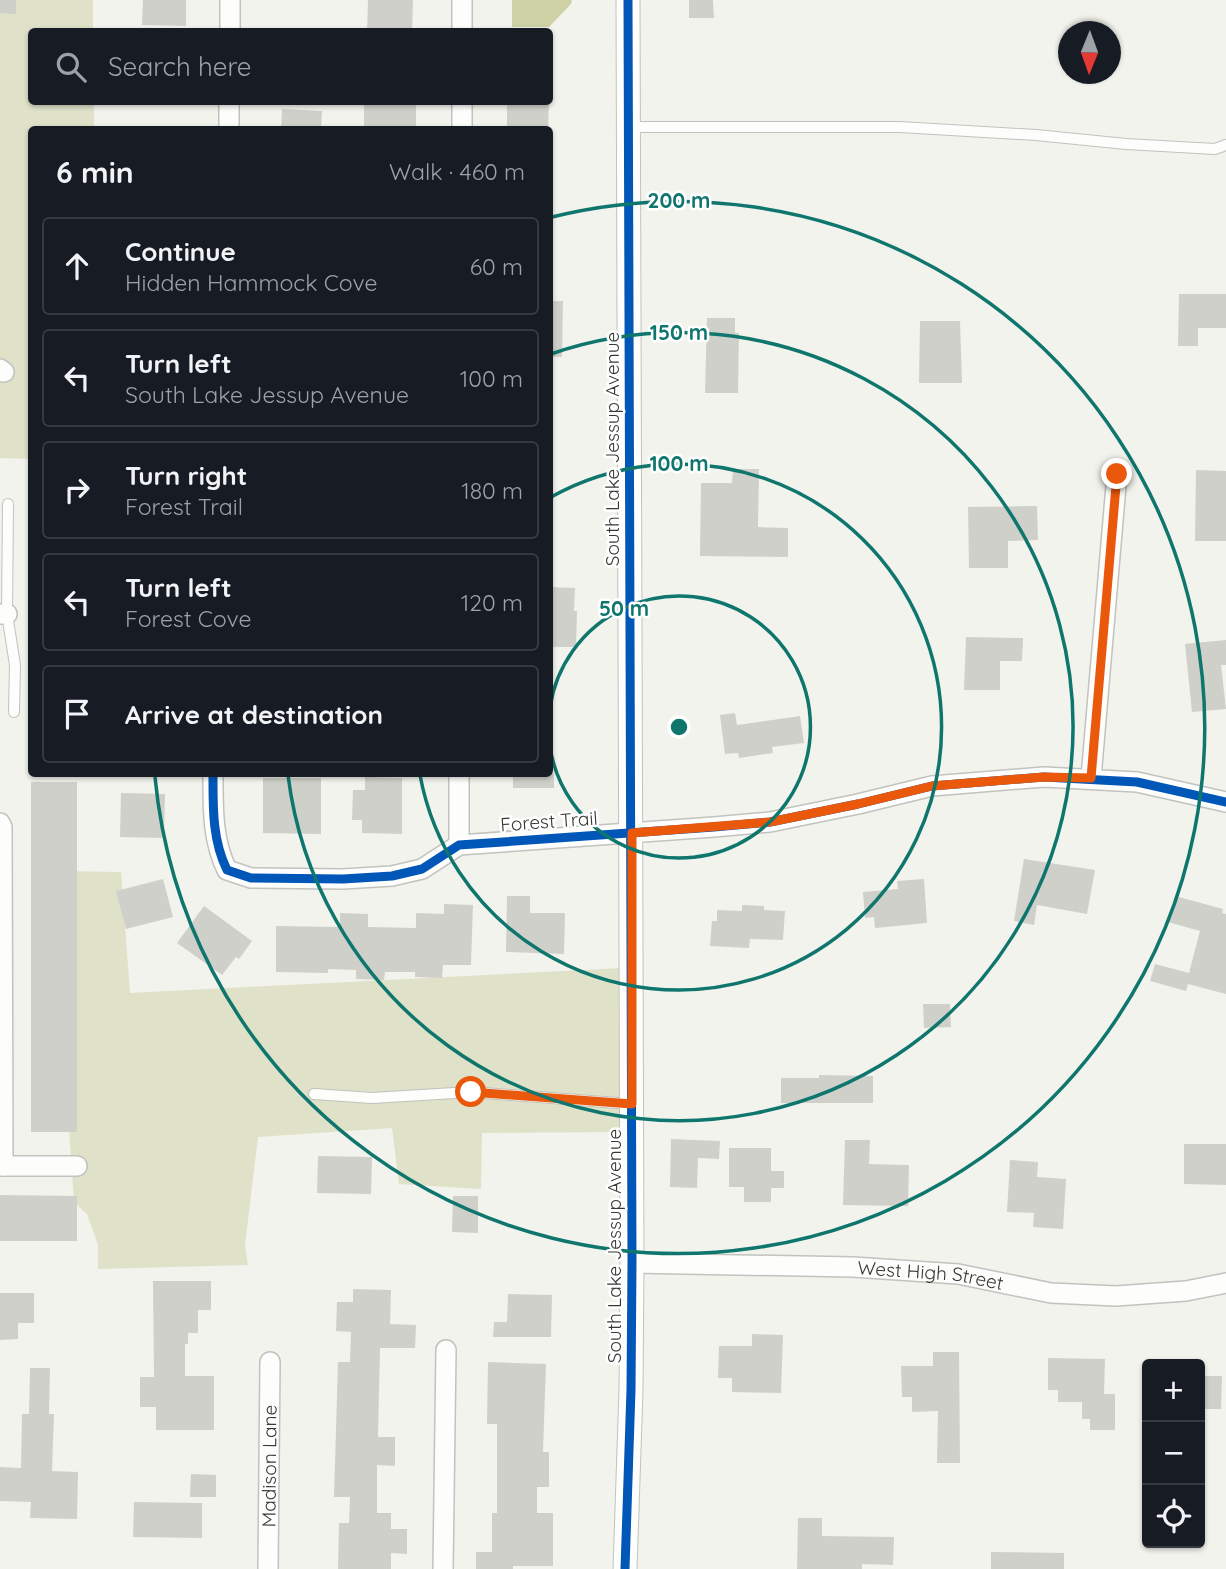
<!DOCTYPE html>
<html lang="en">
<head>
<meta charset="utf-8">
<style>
	:root { --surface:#171b24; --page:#242831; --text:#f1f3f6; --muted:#9ea1a6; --line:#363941 }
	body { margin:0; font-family:Quicksand,sans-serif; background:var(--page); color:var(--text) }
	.controls { position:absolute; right:21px; bottom:21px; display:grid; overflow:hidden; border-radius:7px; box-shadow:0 2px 5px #0004 }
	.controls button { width:63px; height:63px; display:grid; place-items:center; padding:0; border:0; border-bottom:2px solid var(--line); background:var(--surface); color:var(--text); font:35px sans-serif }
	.compass { position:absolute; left:1058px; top:21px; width:63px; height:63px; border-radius:50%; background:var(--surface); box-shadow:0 2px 5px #0004; rotate:181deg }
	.stop { position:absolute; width:21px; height:21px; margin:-16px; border:5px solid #ea580c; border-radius:50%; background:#fff }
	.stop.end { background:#ea580c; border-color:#fff; box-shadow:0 2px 7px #0008 }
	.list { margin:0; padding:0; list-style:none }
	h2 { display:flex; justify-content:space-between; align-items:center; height:91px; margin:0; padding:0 28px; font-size:30px }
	h2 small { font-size:23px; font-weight:400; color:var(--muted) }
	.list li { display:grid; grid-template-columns:46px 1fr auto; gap:21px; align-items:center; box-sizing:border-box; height:98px; margin:0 14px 14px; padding:0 14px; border:2px solid var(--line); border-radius:7px }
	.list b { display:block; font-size:26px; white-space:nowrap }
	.list p { margin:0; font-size:23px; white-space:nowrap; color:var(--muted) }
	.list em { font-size:23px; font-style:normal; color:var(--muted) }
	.icon { flex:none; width:38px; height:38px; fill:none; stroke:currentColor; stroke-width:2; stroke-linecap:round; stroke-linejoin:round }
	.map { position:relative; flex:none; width:1226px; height:1569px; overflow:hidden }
	.search { position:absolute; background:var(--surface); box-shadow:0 2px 5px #0004; left:28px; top:28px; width:525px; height:77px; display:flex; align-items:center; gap:18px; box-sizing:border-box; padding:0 24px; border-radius:7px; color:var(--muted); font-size:26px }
	.panel { position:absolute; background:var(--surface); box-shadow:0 2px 5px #0004; left:28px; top:126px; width:525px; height:651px; border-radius:7px }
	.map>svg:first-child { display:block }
	.green { fill:#dfe1c8 }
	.water { fill:#ced1a6 }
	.building { fill:#d0d0cb }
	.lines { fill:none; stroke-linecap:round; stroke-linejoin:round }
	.service-casing { stroke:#c2c2be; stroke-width:12 }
	.minor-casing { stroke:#c2c2be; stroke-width:22 }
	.tertiary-casing { stroke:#c2c2be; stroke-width:25 }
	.service { stroke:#fdfdfc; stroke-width:10 }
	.minor { stroke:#fdfdfc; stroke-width:19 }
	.tertiary { stroke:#fdfdfc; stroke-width:23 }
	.cycleway-casing { stroke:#fff; stroke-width:13 }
	.cycleway { stroke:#0057b8; stroke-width:9 }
	.route { stroke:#ea580c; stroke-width:9 }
	.ring { fill:none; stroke:#0f766e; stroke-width:3.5 }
	.labels { text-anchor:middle; stroke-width:5; stroke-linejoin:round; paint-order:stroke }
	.street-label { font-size:19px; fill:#383834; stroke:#fff }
	.centre { fill:#0f766e; stroke:#fff; stroke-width:3.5 }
	.ring-label { font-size:21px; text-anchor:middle; font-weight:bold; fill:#0f766e; stroke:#fff; stroke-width:5; stroke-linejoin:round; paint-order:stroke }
</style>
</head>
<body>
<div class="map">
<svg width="1226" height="1569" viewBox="0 0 1226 1569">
	<rect width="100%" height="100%" fill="#f3f3ed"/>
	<g class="green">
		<path d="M0 0H93V31L32 32V102H94V129L32 130 31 459 0 458Z"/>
		<path d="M61 871 121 872 130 993 623 968V1132L482 1133 481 1189 399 1184 392 1128 258 1137 245 1245 248 1265 98 1269V1245L87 1214 74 1202 56 940Z"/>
	</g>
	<path class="water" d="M512 0H572L571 4 549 27H512Z"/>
	<g class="building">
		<path d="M0 0H16V14L0 13Z"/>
		<path d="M143 0H186V26L142 25Z"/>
		<path d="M368 0H413L412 32H367Z"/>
		<path d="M689 0H713L714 18H689Z"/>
		<path d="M507 102H549L548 130H507Z"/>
		<path d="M364 103 416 104V130H364Z"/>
		<path d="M282 109 322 111 321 130H281Z"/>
		<path d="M1179 294H1226V328H1198V346H1178Z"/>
		<path d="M550 301H563L562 357H550Z"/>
		<path d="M707 318H735V333H739L738 393H705Z"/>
		<path d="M920 321H960L962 383H919Z"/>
		<path d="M733 469H759L758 527 788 528V557L700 556 701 483H732Z"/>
		<path d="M1196 470 1226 471V541H1195Z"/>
		<path d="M1037 506 1038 540 1008 541V568H969L968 507Z"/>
		<path d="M550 587 575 588 574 611H577L576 647H550Z"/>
		<path d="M966 637 1023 638 1022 661H1000V690H964Z"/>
		<path d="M1226 640V665H1221L1226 709 1192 712 1185 644Z"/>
		<path d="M735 713 737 725 800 716 804 743 772 747 773 753 739 758 738 753 725 754 720 715Z"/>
		<rect x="513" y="774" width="41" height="14"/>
		<path d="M365 777 402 778V834L362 833V820H352L353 790H365Z"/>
		<path d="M263 778H321V834L263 833Z"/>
		<rect x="31" y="782" width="46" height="350"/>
		<path d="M121 793 165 794 164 838 120 837Z"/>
		<path d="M1024 859 1095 870 1087 914 1037 905 1034 925 1014 921Z"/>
		<path d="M163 879 173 917 126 929 116 891Z"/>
		<path d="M924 879 927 923 875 928 874 917 865 918 863 892 898 889 897 881Z"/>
		<path d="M507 896H530V913H565L564 954 506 952Z"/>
		<path d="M1175 896 1223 909 1222 913 1226 914V994L1188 984 1186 991 1150 981 1155 964 1189 973 1200 931 1168 922Z"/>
		<path d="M444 904 473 905 471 965H443L442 978 415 977V972H385L384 980 356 979V970L328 969V973L276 972V926L340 927V913L368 914V927L416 928V913L444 914Z"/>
		<path d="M742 905 764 906V910L785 911 783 940 750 939 749 948 710 946 712 921H717V910L742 911Z"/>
		<path d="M204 906 252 941 239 959 236 957 222 975 177 943Z"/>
		<path d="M923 1004H950L951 1027 924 1028Z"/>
		<path d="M819 1075 873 1076V1103H781V1078H819Z"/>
		<path d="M671 1139 720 1141 719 1159 698 1158 697 1188 670 1187Z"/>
		<path d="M845 1140H870L869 1164 909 1165 908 1206 843 1205Z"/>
		<path d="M1184 1144H1226V1185L1184 1184Z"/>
		<path d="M729 1148H771V1171H784V1188H771V1202H744V1187H729Z"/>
		<path d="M318 1156 372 1157 371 1194 317 1193Z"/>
		<path d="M1010 1160 1038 1162 1037 1177 1066 1179 1063 1229 1033 1227 1034 1213 1007 1212Z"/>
		<path d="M0 1195 77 1196V1241H0Z"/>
		<path d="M453 1196H478V1233L452 1232Z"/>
		<path d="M153 1281H211V1310H198V1333H188V1344H185V1376H214V1430H156V1407H140V1377H154Z"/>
		<path d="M353 1289 391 1290 390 1324 416 1325 415 1348H380L378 1437H395V1466L377 1465V1513H391V1529H407V1554L391 1553V1569H338L339 1523H349L350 1497H334L338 1362H350L351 1332 336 1331 337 1302H353Z"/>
		<path d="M0 1293H34V1323H18V1339L0 1340Z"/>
		<path d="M508 1294 552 1295 551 1337H493L494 1322H507Z"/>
		<path d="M752 1334 783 1335 781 1393 732 1392V1378H718L719 1346H752Z"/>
		<path d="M933 1352H959L960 1463H937L938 1411 912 1412V1397H902L901 1366H933Z"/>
		<path d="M1048 1358 1105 1359 1104 1394H1115V1430H1090V1419H1082V1402H1058V1390H1048Z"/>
		<path d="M488 1362 546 1364 543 1452H549V1487H537V1513H553V1566H513V1569H476V1552H492V1513H497V1424H487Z"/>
		<path d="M30 1368H50L49 1414H54L52 1471 78 1472 77 1519 30 1518 31 1502 0 1501V1467L21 1468 22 1414H29Z"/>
		<path d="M1200 1376H1222L1221 1409H1200Z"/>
		<path d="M191 1474 216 1475V1497H190Z"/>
		<path d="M134 1502 202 1503V1538L133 1537Z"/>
		<path d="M798 1518H822V1536L894 1537 893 1565 862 1564V1569H797Z"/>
		<path d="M991 1552 1064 1553V1569H991Z"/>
	</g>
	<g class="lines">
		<defs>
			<g id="service">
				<path d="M629 127H900L1036 135 1126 144 1215 149 1226 145"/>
				<path d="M8 504 7 614 15 665 14 712"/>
				<path d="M314 1094 372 1098 471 1092 631 1104"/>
			</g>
			<g id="minor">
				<path d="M230 32V0"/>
				<path d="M462 32V0"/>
				<path d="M229 130V102"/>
				<path d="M462 130V102"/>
				<path d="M0 369 4 372"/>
				<path d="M0 614H7"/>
				<path d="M213 774C213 806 212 840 227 870L251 878 343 879 392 876 422 869 459 845 714 827 770 822 858 804 932 786 1044 777 1137 782 1226 802"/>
				<path d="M1091 778 1117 474"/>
				<path d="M0 823 2 827 3 1166"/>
				<path d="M459 845V774"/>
				<path d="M0 1166H77"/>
				<path id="s1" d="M632 1263 853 1267 958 1274 1051 1293 1116 1296 1186 1291 1226 1283"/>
				<path id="s2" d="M268 1569 270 1362"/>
				<path d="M443 1569 446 1350"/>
			</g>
			<path id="tertiary" d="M625 1569 631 1390 632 1263 628 0"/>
		</defs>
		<use href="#service" class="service-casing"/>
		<use href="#minor" class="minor-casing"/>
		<use href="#tertiary" class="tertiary-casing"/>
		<use href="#service" class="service"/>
		<use href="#minor" class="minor"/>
		<use href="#tertiary" class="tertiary"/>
		<defs>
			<g id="cycleway">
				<path d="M213 774C213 806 212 840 227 870L251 878 343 879 392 876 422 869 459 845 714 827 770 822 858 804 932 786 1044 777 1137 782 1226 802"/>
				<path d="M625 1569 631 1390 632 1263 628 0"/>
			</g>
		</defs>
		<use href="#cycleway" class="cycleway-casing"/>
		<use href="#cycleway" class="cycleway"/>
	</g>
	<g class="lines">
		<path class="route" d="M471 1092 632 1104V833L770 822 858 804 932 786 1044 777 1091 778 1117 474"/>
	</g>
	<g class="ring">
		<path d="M550 707A131 131 0 1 1 550 747"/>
		<path d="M551 497A263 263 0 1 1 420 775"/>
		<path d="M551 354A394 394 0 1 1 288 775"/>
		<path d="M552 217A526 526 0 1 1 155 777"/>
	</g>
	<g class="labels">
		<g class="street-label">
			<text transform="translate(612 449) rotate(-90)" y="7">South Lake Jessup Avenue</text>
			<text transform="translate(549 821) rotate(-4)" y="7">Forest Trail</text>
			<text transform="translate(614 1246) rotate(-90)" y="7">South Lake Jessup Avenue</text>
			<text dy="7" stroke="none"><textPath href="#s1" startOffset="299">West High Street</textPath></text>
			<text dy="7" stroke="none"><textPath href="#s2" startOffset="103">Madison Lane</textPath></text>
		</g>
	</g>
	<circle cx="679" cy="727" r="10" class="centre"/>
	<g class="ring-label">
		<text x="679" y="208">200 m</text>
		<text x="679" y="340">150 m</text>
		<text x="679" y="471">100 m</text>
		<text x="624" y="616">50 m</text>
	</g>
</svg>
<div class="controls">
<button>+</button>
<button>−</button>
<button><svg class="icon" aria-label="locate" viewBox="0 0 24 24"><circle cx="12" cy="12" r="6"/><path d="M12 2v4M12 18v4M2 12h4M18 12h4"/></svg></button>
</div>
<svg class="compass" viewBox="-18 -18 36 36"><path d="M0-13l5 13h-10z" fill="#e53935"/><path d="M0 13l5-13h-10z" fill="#9ea1a6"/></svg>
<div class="stop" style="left:471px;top:1092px"></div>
<div class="stop end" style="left:1117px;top:474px"></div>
<div class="search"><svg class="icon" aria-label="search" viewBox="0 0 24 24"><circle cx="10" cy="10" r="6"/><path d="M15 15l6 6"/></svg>Search here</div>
<section class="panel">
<h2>6 min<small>Walk · 460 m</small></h2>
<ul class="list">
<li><svg class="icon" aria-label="ahead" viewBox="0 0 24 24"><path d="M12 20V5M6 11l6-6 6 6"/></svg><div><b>Continue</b><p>Hidden Hammock Cove</p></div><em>60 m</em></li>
<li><svg class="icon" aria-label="left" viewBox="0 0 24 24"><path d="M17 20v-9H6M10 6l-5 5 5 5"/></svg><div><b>Turn left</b><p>South Lake Jessup Avenue</p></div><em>100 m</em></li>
<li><svg class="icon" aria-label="right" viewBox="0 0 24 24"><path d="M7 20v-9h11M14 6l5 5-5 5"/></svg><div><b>Turn right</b><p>Forest Trail</p></div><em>180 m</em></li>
<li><svg class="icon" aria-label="left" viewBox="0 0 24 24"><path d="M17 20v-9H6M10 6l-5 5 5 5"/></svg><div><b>Turn left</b><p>Forest Cove</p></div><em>120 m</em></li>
<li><svg class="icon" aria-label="arrive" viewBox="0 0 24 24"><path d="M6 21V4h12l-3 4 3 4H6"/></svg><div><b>Arrive at destination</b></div></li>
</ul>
</section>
</div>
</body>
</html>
